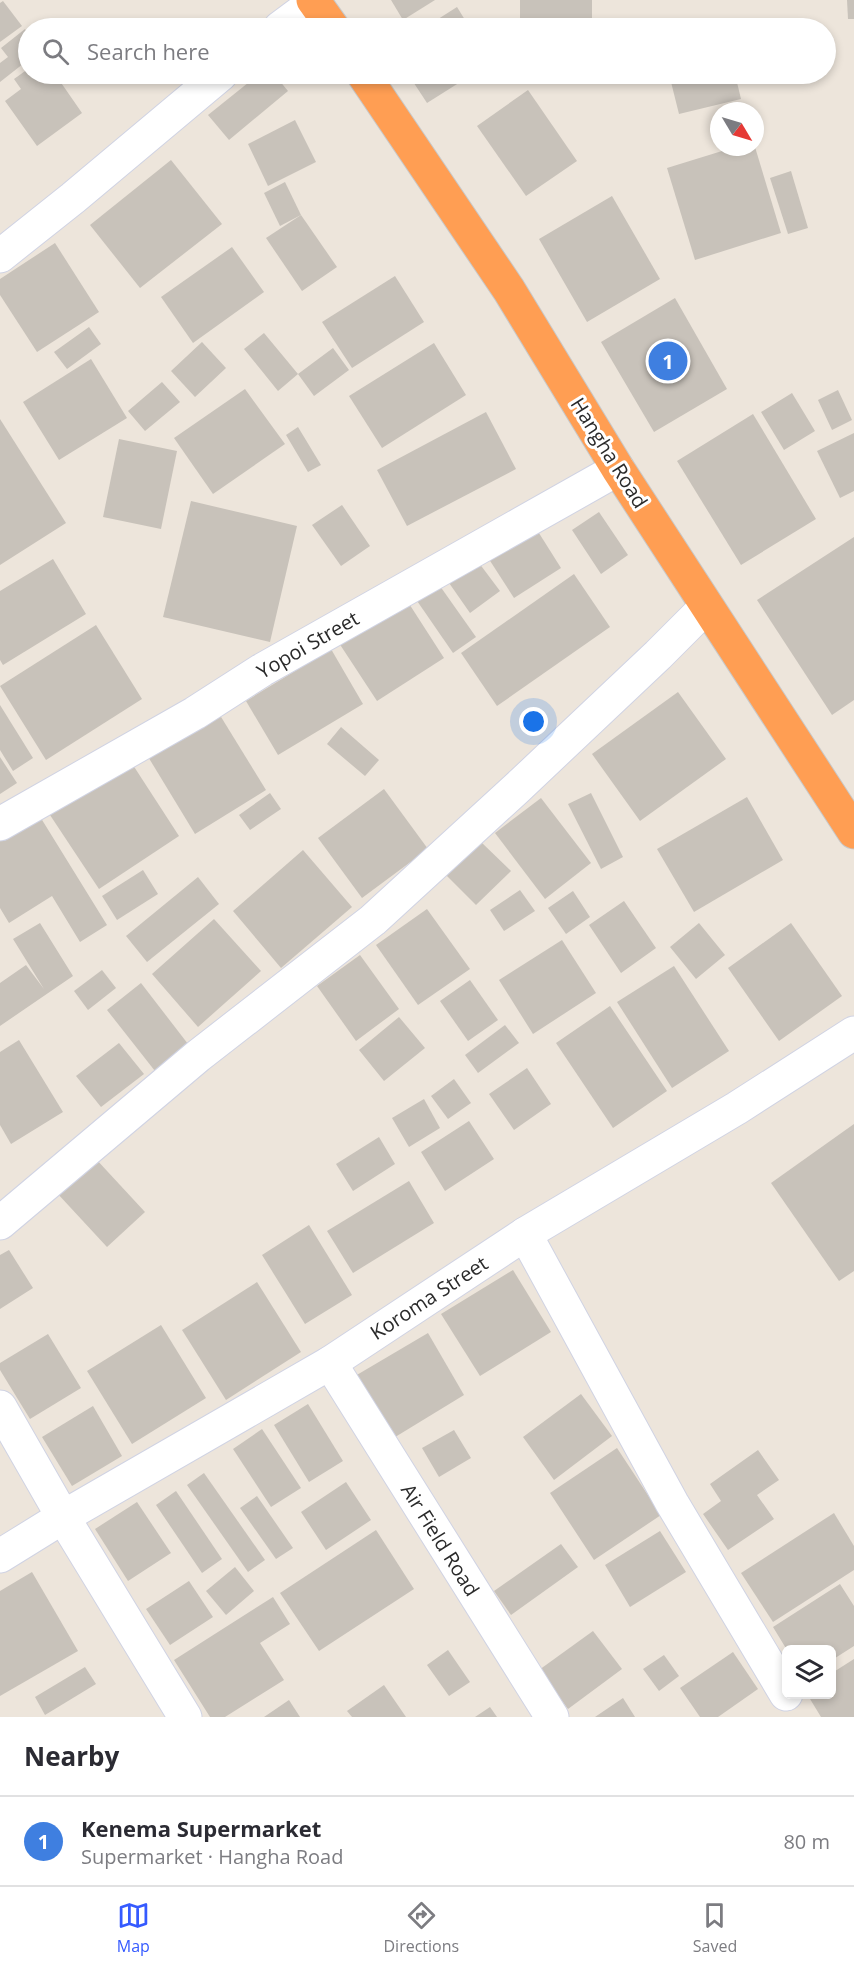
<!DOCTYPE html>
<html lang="en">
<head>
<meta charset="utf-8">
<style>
	:root { --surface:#fff; --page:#f2f2f3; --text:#2b2b33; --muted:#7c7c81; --line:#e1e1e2; --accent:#355aff }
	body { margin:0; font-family:"Open Sans",sans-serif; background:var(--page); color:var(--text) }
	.controls { position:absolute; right:18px; bottom:18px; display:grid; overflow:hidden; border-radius:9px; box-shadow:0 3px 9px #0003 }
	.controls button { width:54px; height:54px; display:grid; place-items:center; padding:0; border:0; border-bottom:2px solid var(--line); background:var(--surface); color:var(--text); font:30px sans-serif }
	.compass { position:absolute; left:710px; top:102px; width:54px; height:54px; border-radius:50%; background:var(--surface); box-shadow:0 3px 9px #0003; rotate:128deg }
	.you { position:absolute; left:534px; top:722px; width:21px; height:21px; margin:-15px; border:4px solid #fff; border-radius:50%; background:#1a73e8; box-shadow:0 0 0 9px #1a73e833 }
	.badge { display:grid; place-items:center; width:39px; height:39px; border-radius:50%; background:var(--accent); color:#fff; font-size:20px; font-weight:700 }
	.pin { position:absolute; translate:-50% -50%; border:3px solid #fff; box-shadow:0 2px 6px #0006 }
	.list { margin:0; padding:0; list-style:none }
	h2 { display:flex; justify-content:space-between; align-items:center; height:78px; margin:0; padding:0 24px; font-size:26px }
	h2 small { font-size:20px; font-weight:400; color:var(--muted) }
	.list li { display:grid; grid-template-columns:39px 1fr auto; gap:18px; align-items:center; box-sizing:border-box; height:90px; padding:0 24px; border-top:2px solid var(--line) }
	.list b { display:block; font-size:22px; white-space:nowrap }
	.list p { margin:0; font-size:20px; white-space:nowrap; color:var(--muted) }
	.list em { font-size:20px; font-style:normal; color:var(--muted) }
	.icon { flex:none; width:33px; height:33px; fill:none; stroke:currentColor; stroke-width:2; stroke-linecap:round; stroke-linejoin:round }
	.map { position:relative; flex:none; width:854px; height:1717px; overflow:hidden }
	.search { position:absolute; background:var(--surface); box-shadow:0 3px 9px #0003; left:18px; right:18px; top:18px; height:66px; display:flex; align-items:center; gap:15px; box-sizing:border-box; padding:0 21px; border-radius:33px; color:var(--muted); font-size:22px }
	.sheet { height:168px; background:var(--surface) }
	nav { display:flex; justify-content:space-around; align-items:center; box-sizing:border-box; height:84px; border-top:2px solid var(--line); background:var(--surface); font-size:16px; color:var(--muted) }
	nav a { display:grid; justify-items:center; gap:3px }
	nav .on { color:var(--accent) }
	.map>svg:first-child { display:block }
	.building { fill:#c8c2ba }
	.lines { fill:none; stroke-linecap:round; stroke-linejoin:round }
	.minor-casing { stroke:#d0d3e3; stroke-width:35 }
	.highway-casing { stroke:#c8c8c8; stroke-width:35 }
	.minor { stroke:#fff; stroke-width:33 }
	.highway { stroke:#ff9e53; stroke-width:33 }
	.labels { text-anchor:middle; stroke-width:6; stroke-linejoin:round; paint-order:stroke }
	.street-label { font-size:20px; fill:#2a2a2a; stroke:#fff }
</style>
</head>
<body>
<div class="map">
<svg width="854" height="1717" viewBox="0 0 854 1717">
	<rect width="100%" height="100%" fill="#ede5db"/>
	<g class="building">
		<path d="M391 0H435L403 20Z"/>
		<rect x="520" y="0" width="72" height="28"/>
		<path d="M847 0H854V19H848Z"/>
		<path d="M3 1 22 26 0 42V3Z"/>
		<path d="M457 7 470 28H424Z"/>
		<path d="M25 29 28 34V60L0 82V63L8 57 1 48Z"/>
		<path d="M28 69V74H55L82 113 37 146 5 101 21 89 14 79Z"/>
		<path d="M259 74H274L288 91 229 140 208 115Z"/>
		<path d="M408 74H473L427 103Z"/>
		<path d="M669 74H735L741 99 679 114Z"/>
		<path d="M528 90 577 161 526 196 477 126Z"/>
		<path d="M295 120 316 162 268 186 248 144Z"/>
		<path d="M735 147H755L781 233 695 260 667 168Z"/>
		<path d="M171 160 222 224 140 288 90 225Z"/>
		<path d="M791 171 808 228 788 234 770 178Z"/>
		<path d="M285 182 301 215 280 226 264 193Z"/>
		<path d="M612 196 660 279 587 322 539 239Z"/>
		<path d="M301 215 337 267 302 291 266 238Z"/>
		<path d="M55 243 99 312 37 352 0 295V279Z"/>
		<path d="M232 247 264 292 193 343 161 297Z"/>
		<path d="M395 276 424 322 352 368 322 322Z"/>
		<path d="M675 298 727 389 654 432 601 342Z"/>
		<path d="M89 327 101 344 67 369 54 352Z"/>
		<path d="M264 333 298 374 278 391 244 349Z"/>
		<path d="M202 342 226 368 195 397 171 371Z"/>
		<path d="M434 343 466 395 382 448 349 396Z"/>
		<path d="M333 348 349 370 314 396 298 374Z"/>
		<path d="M91 359 127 418 59 460 23 402Z"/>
		<path d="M162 382 180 402 145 431 128 411Z"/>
		<path d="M245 389 285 444 213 494 174 438Z"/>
		<path d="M838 390 852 420 832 430 818 400Z"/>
		<path d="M792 393 815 431 784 450 761 412Z"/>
		<path d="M486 412 516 469 407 526 377 470Z"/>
		<path d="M753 414 816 519 741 565 677 461Z"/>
		<path d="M0 419 66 523 0 565Z"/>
		<path d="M298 427 321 465 308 472 286 435Z"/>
		<path d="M854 433V491L840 498 817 451Z"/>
		<path d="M119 439 177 451 161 529 103 517Z"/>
		<path d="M191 501 297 526 270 642 163 617Z"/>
		<path d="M342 505 370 546 341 566 312 525Z"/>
		<path d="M599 512 628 555 601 574 572 530Z"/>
		<path d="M532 522 561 568 514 598 485 553Z"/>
		<path d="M854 537V700L832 715 757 600Z"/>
		<path d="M53 559 86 614 3 665 0 660V591Z"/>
		<path d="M476 559 500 591 470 613 447 580Z"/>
		<path d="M574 574 610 627 497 706 461 653Z"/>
		<path d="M435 579 476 637 453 653 413 595Z"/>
		<path d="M406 599 444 658 377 701 339 643Z"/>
		<path d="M96 625 142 699 46 760 0 686Z"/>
		<path d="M331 649 363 704 278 755 246 701Z"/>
		<path d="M678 692 726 759 640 821 592 754Z"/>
		<path d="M0 705 33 758 13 771 0 750Z"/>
		<path d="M218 712 266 790 195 834 147 755Z"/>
		<path d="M341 727 379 760 365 776 327 744Z"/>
		<path d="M0 757 17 783 0 794Z"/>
		<path d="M131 762 179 836 99 889 50 815Z"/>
		<path d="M384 789 428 849 362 898 318 838Z"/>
		<path d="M270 793 281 809 250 830 239 815Z"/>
		<path d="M591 793 623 857 601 869 568 804Z"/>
		<path d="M747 797 783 860 694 912 657 849Z"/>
		<path d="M541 798 591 863 545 899 495 833Z"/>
		<path d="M39 815 107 925 80 942 52 896 9 923 0 908V839Z"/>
		<path d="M480 841 511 871 476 905 446 875Z"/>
		<path d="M303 850 352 907 281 968 233 911Z"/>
		<path d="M143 870 158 894 117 920 102 896Z"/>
		<path d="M198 877 219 904 147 962 126 936Z"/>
		<path d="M520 890 535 911 504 931 490 910Z"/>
		<path d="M573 891 590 917 566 934 548 908Z"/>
		<path d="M624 901 656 948 621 973 589 925Z"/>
		<path d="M427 909 470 969 418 1005 376 945Z"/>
		<path d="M214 919 261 971 198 1027 152 974Z"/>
		<path d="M40 923 73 976 0 1026V983L26 965 44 989 13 939Z"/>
		<path d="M699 923 725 955 696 979 670 947Z"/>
		<path d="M791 923 842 996 779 1041 728 968Z"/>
		<path d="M562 940 596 993 533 1034 499 980Z"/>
		<path d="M360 955 399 1009 356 1041 317 986Z"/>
		<path d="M674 966 729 1051 672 1088 617 1002Z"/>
		<path d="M102 970 116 988 88 1010 74 991Z"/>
		<path d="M470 980 498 1020 468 1041 440 1001Z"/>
		<path d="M141 983 188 1044 155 1071 107 1010Z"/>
		<path d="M610 1006 667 1091 613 1128 556 1043Z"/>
		<path d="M399 1017 425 1048 384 1081 359 1050Z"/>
		<path d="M505 1025 519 1043 478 1073 465 1055Z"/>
		<path d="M19 1040 63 1112 11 1144 0 1125V1052Z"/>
		<path d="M119 1043 144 1074 101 1107 76 1076Z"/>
		<path d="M527 1068 551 1104 514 1130 489 1094Z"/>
		<path d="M454 1079 471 1103 448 1119 431 1096Z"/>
		<path d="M424 1099 440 1128 409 1147 392 1118Z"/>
		<path d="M469 1121 494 1159 445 1191 421 1152Z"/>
		<path d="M854 1124V1271L839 1281 771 1183Z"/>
		<path d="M379 1137 395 1164 353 1191 336 1164Z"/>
		<path d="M95 1158 145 1212 107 1247 57 1193Z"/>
		<path d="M409 1181 434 1223 353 1273 327 1231Z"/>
		<path d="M309 1225 352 1295 305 1324 262 1255Z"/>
		<path d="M9 1250 33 1288 0 1309V1255Z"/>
		<path d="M513 1270 551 1332 480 1376 441 1314Z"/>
		<path d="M257 1282 301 1352 226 1400 182 1330Z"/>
		<path d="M161 1325 206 1398 132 1444 87 1371Z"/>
		<path d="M428 1333 464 1395 387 1442 350 1379Z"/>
		<path d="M48 1334 81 1388 30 1419 0 1370V1363Z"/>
		<path d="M581 1394 612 1436 554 1480 523 1437Z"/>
		<path d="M308 1404 343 1461 309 1482 274 1425Z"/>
		<path d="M93 1406 122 1456 72 1486 42 1437Z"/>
		<path d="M262 1429 301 1488 271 1507 233 1449Z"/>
		<path d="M454 1430 471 1458 439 1477 422 1448Z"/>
		<path d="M617 1448 661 1515 594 1560 550 1493Z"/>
		<path d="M758 1450 779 1480 757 1495 774 1519 728 1550 703 1514 721 1501 710 1484Z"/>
		<path d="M204 1473 265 1560 248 1572 187 1485Z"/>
		<path d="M346 1482 371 1520 326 1550 301 1512Z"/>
		<path d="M176 1491 222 1559 202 1573 156 1505Z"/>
		<path d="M257 1496 293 1548 276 1559 240 1508Z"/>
		<path d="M137 1502 171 1553 128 1581 95 1529Z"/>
		<path d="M834 1513 854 1546V1570L773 1622 741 1573Z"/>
		<path d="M376 1530 414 1589 319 1651 280 1593Z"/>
		<path d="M660 1531 686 1572 630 1607 605 1565Z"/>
		<path d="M561 1544 578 1567 511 1615 494 1591Z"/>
		<path d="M235 1567 254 1591 226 1615 206 1591Z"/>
		<path d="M32 1572 78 1651 0 1696V1591Z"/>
		<path d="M189 1581 213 1617 170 1645 146 1609Z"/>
		<path d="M840 1584 854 1606V1646L832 1660V1650H787L773 1627Z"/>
		<path d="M273 1597 290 1624 260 1643 284 1680 225 1717H210L174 1660Z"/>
		<path d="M593 1631 622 1669 568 1709 539 1670Z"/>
		<path d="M448 1650 470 1682 449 1696 427 1665Z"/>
		<path d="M733 1652 758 1689 718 1717H700L680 1688Z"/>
		<path d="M664 1655 679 1676 659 1691 643 1669Z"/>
		<path d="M854 1659V1717H821L807 1694H832V1673Z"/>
		<path d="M85 1667 96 1684 45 1715 35 1697Z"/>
		<path d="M384 1685 406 1717H352L347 1711Z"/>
		<path d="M623 1698 635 1717H595Z"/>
		<path d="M289 1700 300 1717H264Z"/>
		<path d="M490 1707 497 1717H475Z"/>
	</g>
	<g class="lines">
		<defs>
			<g id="minor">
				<path d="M280 28 315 2"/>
				<path d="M0 256 73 198 221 74"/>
				<path d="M0 824 195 713 262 670 618 469"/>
				<path d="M0 1223 198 1056 373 920 516 789 658 655 706 607"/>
				<path d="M525 1234 672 1503 786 1694"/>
				<path d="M330 1363 552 1717"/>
				<path d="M0 1407 63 1517 185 1717"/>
				<path d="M0 1556 63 1517 330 1363 525 1234 737 1108 854 1033"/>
			</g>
			<g id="highway">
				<path d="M313 0 333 28"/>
				<path d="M363 74 509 290 618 469 854 832"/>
			</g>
		</defs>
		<use href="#minor" class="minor-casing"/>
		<use href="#highway" class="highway-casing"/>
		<use href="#minor" class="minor"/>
		<use href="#highway" class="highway"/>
	</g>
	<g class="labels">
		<g class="street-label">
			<text transform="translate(609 453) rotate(58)" y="7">Hangha Road</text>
			<text transform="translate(308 645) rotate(-30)" y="7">Yopoi Street</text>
			<text transform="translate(429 1298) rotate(-33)" y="7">Koroma Street</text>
			<text transform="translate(440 1540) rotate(58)" y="7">Air Field Road</text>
		</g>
	</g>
</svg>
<div class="controls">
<button><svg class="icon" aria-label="layers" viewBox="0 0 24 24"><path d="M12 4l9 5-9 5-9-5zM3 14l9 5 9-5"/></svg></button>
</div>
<svg class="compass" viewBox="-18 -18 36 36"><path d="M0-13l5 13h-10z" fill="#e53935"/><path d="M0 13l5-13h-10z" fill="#7c7c81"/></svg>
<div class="you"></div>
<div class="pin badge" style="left:668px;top:361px;background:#3f7fe0">1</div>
<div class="search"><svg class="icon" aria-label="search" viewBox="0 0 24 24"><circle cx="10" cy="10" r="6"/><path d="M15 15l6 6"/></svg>Search here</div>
</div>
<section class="sheet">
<h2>Nearby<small></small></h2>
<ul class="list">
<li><span class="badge" style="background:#3f7fe0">1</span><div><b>Kenema Supermarket</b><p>Supermarket · Hangha Road</p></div><em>80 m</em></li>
</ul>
</section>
<nav>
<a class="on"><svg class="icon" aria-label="map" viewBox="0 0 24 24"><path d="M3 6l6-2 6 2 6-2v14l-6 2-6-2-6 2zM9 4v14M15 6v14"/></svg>Map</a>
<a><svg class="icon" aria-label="directions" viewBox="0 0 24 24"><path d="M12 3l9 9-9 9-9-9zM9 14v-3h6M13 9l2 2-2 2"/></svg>Directions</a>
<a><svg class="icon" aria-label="saved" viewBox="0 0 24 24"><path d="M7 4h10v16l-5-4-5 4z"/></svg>Saved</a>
</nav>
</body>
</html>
